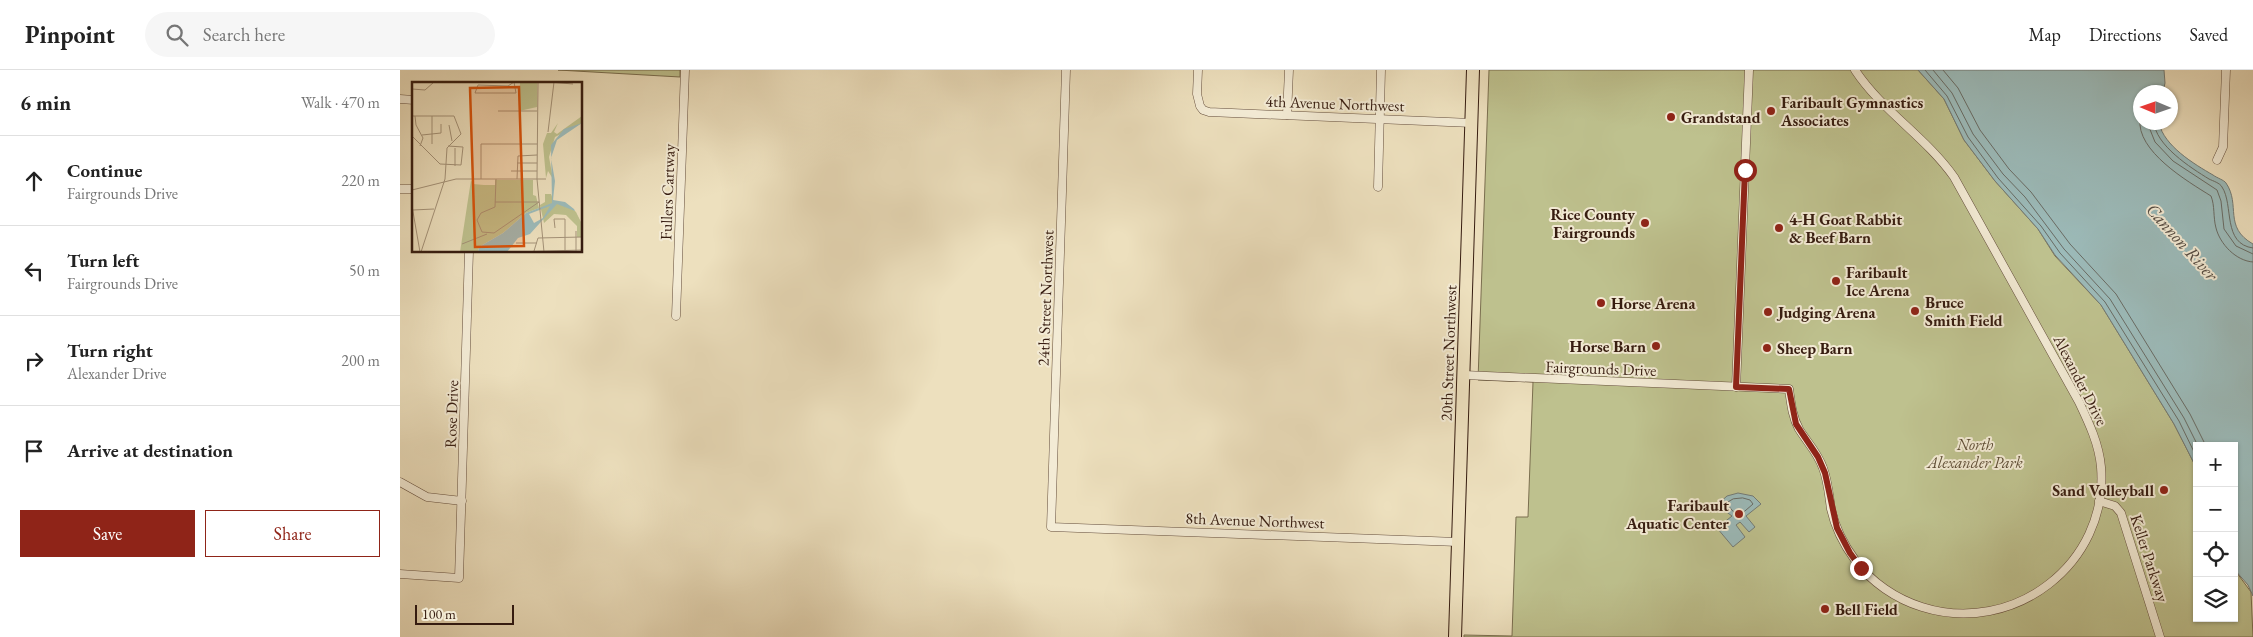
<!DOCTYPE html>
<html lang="en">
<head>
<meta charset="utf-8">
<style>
	:root { --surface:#fff; --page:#f6f6f6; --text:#222; --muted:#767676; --line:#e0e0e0; --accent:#8f2418 }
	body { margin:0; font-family:"EB Garamond",serif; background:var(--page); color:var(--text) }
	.controls { position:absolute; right:15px; bottom:15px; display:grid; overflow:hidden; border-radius:0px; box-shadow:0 1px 4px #0004 }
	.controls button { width:45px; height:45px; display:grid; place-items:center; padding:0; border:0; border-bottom:1px solid var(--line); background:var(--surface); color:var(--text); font:25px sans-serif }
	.compass { position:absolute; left:1733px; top:15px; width:45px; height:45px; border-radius:50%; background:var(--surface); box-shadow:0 1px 4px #0004; rotate:272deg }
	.scale { position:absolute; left:15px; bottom:12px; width:99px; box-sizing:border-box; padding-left:5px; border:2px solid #361c10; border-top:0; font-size:14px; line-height:18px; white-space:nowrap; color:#361c10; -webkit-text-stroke:4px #f3ebd5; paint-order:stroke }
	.stop { position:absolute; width:15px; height:15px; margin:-11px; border:4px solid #8f2418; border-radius:50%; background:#fff }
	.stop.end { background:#8f2418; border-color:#fff; box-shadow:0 1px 5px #0008 }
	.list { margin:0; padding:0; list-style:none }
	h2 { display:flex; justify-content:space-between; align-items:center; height:65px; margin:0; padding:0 20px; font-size:21px }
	h2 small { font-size:16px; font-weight:400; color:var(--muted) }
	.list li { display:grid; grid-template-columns:32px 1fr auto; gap:15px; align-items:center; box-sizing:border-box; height:90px; padding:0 20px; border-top:1px solid var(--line) }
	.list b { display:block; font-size:19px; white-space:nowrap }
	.list p { margin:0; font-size:16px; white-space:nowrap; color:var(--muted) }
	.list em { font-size:16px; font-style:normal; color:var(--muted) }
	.actions { display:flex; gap:10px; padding:15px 20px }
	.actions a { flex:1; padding:11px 0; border:1px solid var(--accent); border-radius:0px; text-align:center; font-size:18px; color:var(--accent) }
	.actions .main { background:var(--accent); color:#fff }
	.icon { flex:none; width:28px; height:28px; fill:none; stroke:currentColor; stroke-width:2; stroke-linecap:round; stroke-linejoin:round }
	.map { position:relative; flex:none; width:1853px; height:567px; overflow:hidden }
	header { display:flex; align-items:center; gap:30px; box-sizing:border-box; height:70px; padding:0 25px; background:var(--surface); border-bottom:1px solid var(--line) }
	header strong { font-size:24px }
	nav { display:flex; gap:28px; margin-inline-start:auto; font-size:18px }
	.search { width:350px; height:45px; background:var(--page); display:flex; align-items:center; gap:12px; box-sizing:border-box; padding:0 18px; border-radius:28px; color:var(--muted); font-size:19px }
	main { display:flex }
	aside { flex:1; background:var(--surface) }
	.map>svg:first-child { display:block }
	.green { fill:#bec18e; stroke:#7a6e4f }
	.water { fill:#9cbbba; stroke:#737b76 }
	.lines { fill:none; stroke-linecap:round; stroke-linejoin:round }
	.shore { stroke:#696c65; stroke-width:1 }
	.minor-casing { stroke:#644d3c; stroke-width:9 }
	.trunk-casing { stroke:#361c10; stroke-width:14 }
	.minor { stroke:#f3ebd5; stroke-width:8 }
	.trunk { stroke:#ede0be; stroke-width:12 }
	.route { stroke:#8f2418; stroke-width:6 }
	.poi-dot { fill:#8f2418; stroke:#f3ebd5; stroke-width:2 }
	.labels { text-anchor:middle; stroke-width:4; stroke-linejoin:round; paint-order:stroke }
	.poi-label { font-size:16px; font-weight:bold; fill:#361c10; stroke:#f3ebd5; text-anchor:start }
	.street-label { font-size:16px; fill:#361c10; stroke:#f3ebd5 }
	.park-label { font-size:16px; font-style:italic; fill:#5f4e36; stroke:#f3ebd5 }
	.water-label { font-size:18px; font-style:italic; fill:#554c43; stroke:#f3ebd5 }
	.inset-road { fill:none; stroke:#a49278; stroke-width:1 }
	.view { fill:#d6530c; fill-opacity:0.15; stroke:#d6530c; stroke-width:2.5 }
	.inset-edge { fill:none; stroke:#361c10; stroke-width:2.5 }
</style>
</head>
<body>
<header>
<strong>Pinpoint</strong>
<div class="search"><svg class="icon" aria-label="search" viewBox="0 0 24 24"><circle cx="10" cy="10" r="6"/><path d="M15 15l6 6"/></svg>Search here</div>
<nav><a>Map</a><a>Directions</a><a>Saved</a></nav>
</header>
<main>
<aside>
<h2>6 min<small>Walk · 470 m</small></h2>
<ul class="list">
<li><svg class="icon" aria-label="ahead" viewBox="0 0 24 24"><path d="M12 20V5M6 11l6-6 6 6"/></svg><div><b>Continue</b><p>Fairgrounds Drive</p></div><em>220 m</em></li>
<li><svg class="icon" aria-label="left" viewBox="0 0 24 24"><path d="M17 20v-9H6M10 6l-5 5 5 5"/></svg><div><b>Turn left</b><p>Fairgrounds Drive</p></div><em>50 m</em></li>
<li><svg class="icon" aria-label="right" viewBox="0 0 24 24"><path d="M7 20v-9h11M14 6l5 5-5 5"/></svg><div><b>Turn right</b><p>Alexander Drive</p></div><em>200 m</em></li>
<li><svg class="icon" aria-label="arrive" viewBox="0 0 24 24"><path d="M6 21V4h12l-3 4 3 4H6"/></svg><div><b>Arrive at destination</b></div></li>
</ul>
<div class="actions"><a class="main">Save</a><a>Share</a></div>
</aside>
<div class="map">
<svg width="1853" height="567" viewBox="0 0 1853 567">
	<rect width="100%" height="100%" fill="#ede0be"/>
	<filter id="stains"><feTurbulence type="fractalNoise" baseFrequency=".004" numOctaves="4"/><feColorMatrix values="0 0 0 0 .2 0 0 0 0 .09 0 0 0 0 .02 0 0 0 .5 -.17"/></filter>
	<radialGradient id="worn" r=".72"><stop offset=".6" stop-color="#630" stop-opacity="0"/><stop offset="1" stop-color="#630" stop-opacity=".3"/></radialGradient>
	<g class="green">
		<path d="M158 0H280V7Z"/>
		<path d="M1089 0H1518L1544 29 1564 70 1595 111 1638 159 1655 186 1701 235 1774 354 1797 399V548H1834V499L1851 522 1853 567H1064V565L1112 566 1116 447H1128L1133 312 1078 310Z"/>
	</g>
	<g class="water">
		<path d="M1518 0H1764L1765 13 1763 22H1740V52L1759 53C1764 76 1794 94 1813 105 1817 108 1824 110 1826 113 1841 135 1823 157 1853 174V526L1848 515 1834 499V376H1797V399L1774 354 1701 235 1655 185 1638 159 1595 111 1564 70 1544 29Z"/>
		<path d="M1338 423 1353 426 1361 434 1346 446 1355 457 1349 462 1340 452 1336 455 1345 467 1333 477 1317 458 1332 446 1317 435 1327 426Z"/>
	</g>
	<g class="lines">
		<g class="shore">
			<path d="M1525 0 1547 26 1568 67 1598 108 1641 156 1660 183 1705 232 1779 351 1797 388"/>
			<path d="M1533 0 1552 23 1573 64 1603 104 1625 127 1664 179 1710 229 1784 348 1798 376"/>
			<path d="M1543 0 1558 18 1580 60 1609 99 1631 122 1670 174 1716 224 1790 344 1806 376"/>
			<path d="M1740 49C1736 81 1787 111 1811 126 1815 136 1813 147 1816 158 1820 174 1836 191 1853 192"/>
			<path d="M1747 52 1755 72 1773 91 1817 120 1821 131 1824 159 1836 176 1853 184"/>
			<path d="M1754 52C1755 75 1791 98 1809 109 1813 111 1820 113 1822 117 1834 135 1822 174 1853 178"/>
			<path d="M1343 428 1350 430 1353 434 1338 447 1326 433 1333 429Z"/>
		</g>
		<defs>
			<g id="minor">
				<path d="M666 0 651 457 1058 472"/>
				<path d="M798 0 797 24 800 36 803 40 809 42 1072 53"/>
				<path d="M0 29 14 30"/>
				<path d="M887 45 889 0"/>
				<path d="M1817 90 1823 77 1826 0"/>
				<path d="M978 117 981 0"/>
				<path d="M0 119H14"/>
				<path d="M276 246 285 0"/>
				<path d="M1064 305 1389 319C1391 333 1392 346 1399 359 1407 372 1418 383 1423 398 1428 411 1429 425 1431 439 1435 457 1444 475 1455 490 1471 512 1496 529 1522 537 1613 566 1709 494 1701 397 1699 374 1689 353 1679 332L1554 107C1526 67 1482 41 1455 0"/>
				<path d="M1336 317 1349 0"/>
				<path d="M0 412 27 427 62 431"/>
				<path d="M1699 431 1715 436 1721 443 1760 567"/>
				<path d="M0 504 59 508 69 181"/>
			</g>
			<path id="trunk" d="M1055 567 1073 0"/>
		</defs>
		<use href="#minor" class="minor-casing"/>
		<use href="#trunk" class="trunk-casing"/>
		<use href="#minor" class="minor"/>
		<use href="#trunk" class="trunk"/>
	</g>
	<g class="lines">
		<path class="route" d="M1345 100 1336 317 1389 319 1396 354 1418 387 1425 403 1437 458 1450 483 1461 498"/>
	</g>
	<g class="poi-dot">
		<circle cx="1371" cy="41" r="5"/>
		<circle cx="1271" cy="47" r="5"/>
		<circle cx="1245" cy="153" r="5"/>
		<circle cx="1379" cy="158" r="5"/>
		<circle cx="1436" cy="211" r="5"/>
		<circle cx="1201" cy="233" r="5"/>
		<circle cx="1515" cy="241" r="5"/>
		<circle cx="1368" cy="242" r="5"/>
		<circle cx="1256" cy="276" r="5"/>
		<circle cx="1367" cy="278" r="5"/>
		<circle cx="1764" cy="420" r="5"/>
		<circle cx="1339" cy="444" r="5"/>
		<circle cx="1425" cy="539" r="5"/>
	</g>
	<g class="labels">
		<g class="poi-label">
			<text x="1381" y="38">Faribault Gymnastics<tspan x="1381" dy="18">Associates</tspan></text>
			<text x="1281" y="53">Grandstand</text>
			<text x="1235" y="150" text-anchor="end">Rice County<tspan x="1235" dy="18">Fairgrounds</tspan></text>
			<text x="1389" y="155">4-H Goat Rabbit<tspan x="1389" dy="18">&amp; Beef Barn</tspan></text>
			<text x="1446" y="208">Faribault<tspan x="1446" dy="18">Ice Arena</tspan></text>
			<text x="1525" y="238">Bruce<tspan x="1525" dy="18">Smith Field</tspan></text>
			<text x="1211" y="239">Horse Arena</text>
			<text x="1378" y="248">Judging Arena</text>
			<text x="1246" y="282" text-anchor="end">Horse Barn</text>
			<text x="1377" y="284">Sheep Barn</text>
			<text x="1754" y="426" text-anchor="end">Sand Volleyball</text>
			<text x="1329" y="441" text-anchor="end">Faribault<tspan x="1329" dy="18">Aquatic Center</tspan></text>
			<text x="1435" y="545">Bell Field</text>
		</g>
		<g class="street-label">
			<text transform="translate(935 33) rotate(2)" y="6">4th Avenue Northwest</text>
			<text transform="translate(267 122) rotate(-88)" y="6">Fullers Cartway</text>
			<text transform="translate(645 228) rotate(-88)" y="6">24th Street Northwest</text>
			<text transform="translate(1048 283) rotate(-88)" y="6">20th Street Northwest</text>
			<text transform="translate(1201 298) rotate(2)" y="6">Fairgrounds Drive</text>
			<text transform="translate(1681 310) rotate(63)" y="6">Alexander Drive</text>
			<text transform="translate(51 344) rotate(-88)" y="6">Rose Drive</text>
			<text transform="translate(855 450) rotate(2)" y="6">8th Avenue Northwest</text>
			<text transform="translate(1750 488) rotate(72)" y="6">Keller Parkway</text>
		</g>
		<g class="park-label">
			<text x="1575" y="380">North<tspan x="1575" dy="18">Alexander Park</tspan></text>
		</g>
		<g class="water-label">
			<text transform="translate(1782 172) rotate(48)" y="6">Cannon River</text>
		</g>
	</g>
	<g transform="translate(12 12)">
		<rect width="170" height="170" fill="#ede0be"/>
		<path d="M108 0H125V25L107 29ZM170 34V41L143 55 137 75 141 97 136 89 134 96 131 62 135 51H139L146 41 142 50 145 52ZM59 98 61 102 72 103H83V98H121V113L124 114 127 126 114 131 91 151 67 165 66 170H48ZM133 112H139L142 120 155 122 164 130 170 142V155H165V144L154 133 142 132 132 141 128 123 133 120Z" fill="#bec18e"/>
		<path d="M170 41 145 58 139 76 143 99 141 118 153 120 162 127 170 143 163 129 145 122 118 152 106 156 95 170H66L67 165 91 151 114 131 140 121 139 63 152 47ZM138 124 131 136 122 141 117 132Z" fill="#9cbbba" fill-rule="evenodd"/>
		<path class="inset-road" d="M102 0 104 11H63L66 3 96 4 102 0M137 0 161 2M0 7 13 8 22 0M86 29H125M0 34H42L49 52 35 66 33 97 9 170M3 34 4 43 11 56 8 64M37 43 40 59M136 50 142 0M10 53 29 51V42M0 54 28 82 49 83 51 65 36 64M20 62V34M105 81H125M43 84V66M99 89H125M69 97V62H125M84 97 83 125 69 131 65 138 70 150 82 151 127 120M105 97 106 74 125 73M0 108 44 97H125L126 0M83 120H127M0 124 8 170M1 128 22 127M143 146 142 137H153V170M104 161H125M50 162 75 152M122 169 126 156 170 155M102 170 170 168M132 170 125 97H134M164 170V149"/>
		<path class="view" d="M107 5 112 164 63 165 58 6Z"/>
		<rect width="170" height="170" class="inset-edge"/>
	</g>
	<rect width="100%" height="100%" filter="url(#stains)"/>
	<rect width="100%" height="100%" fill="url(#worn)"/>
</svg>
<div class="controls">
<button>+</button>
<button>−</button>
<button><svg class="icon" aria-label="locate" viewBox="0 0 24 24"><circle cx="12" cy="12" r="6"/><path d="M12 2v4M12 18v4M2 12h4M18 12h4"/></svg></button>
<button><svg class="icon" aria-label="layers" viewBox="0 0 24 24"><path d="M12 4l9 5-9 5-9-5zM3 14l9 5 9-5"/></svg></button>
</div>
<svg class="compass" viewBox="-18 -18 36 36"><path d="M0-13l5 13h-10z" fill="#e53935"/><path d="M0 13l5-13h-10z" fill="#767676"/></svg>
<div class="scale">100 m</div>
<div class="stop" style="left:1345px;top:100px"></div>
<div class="stop end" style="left:1461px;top:498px"></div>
</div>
</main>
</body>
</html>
